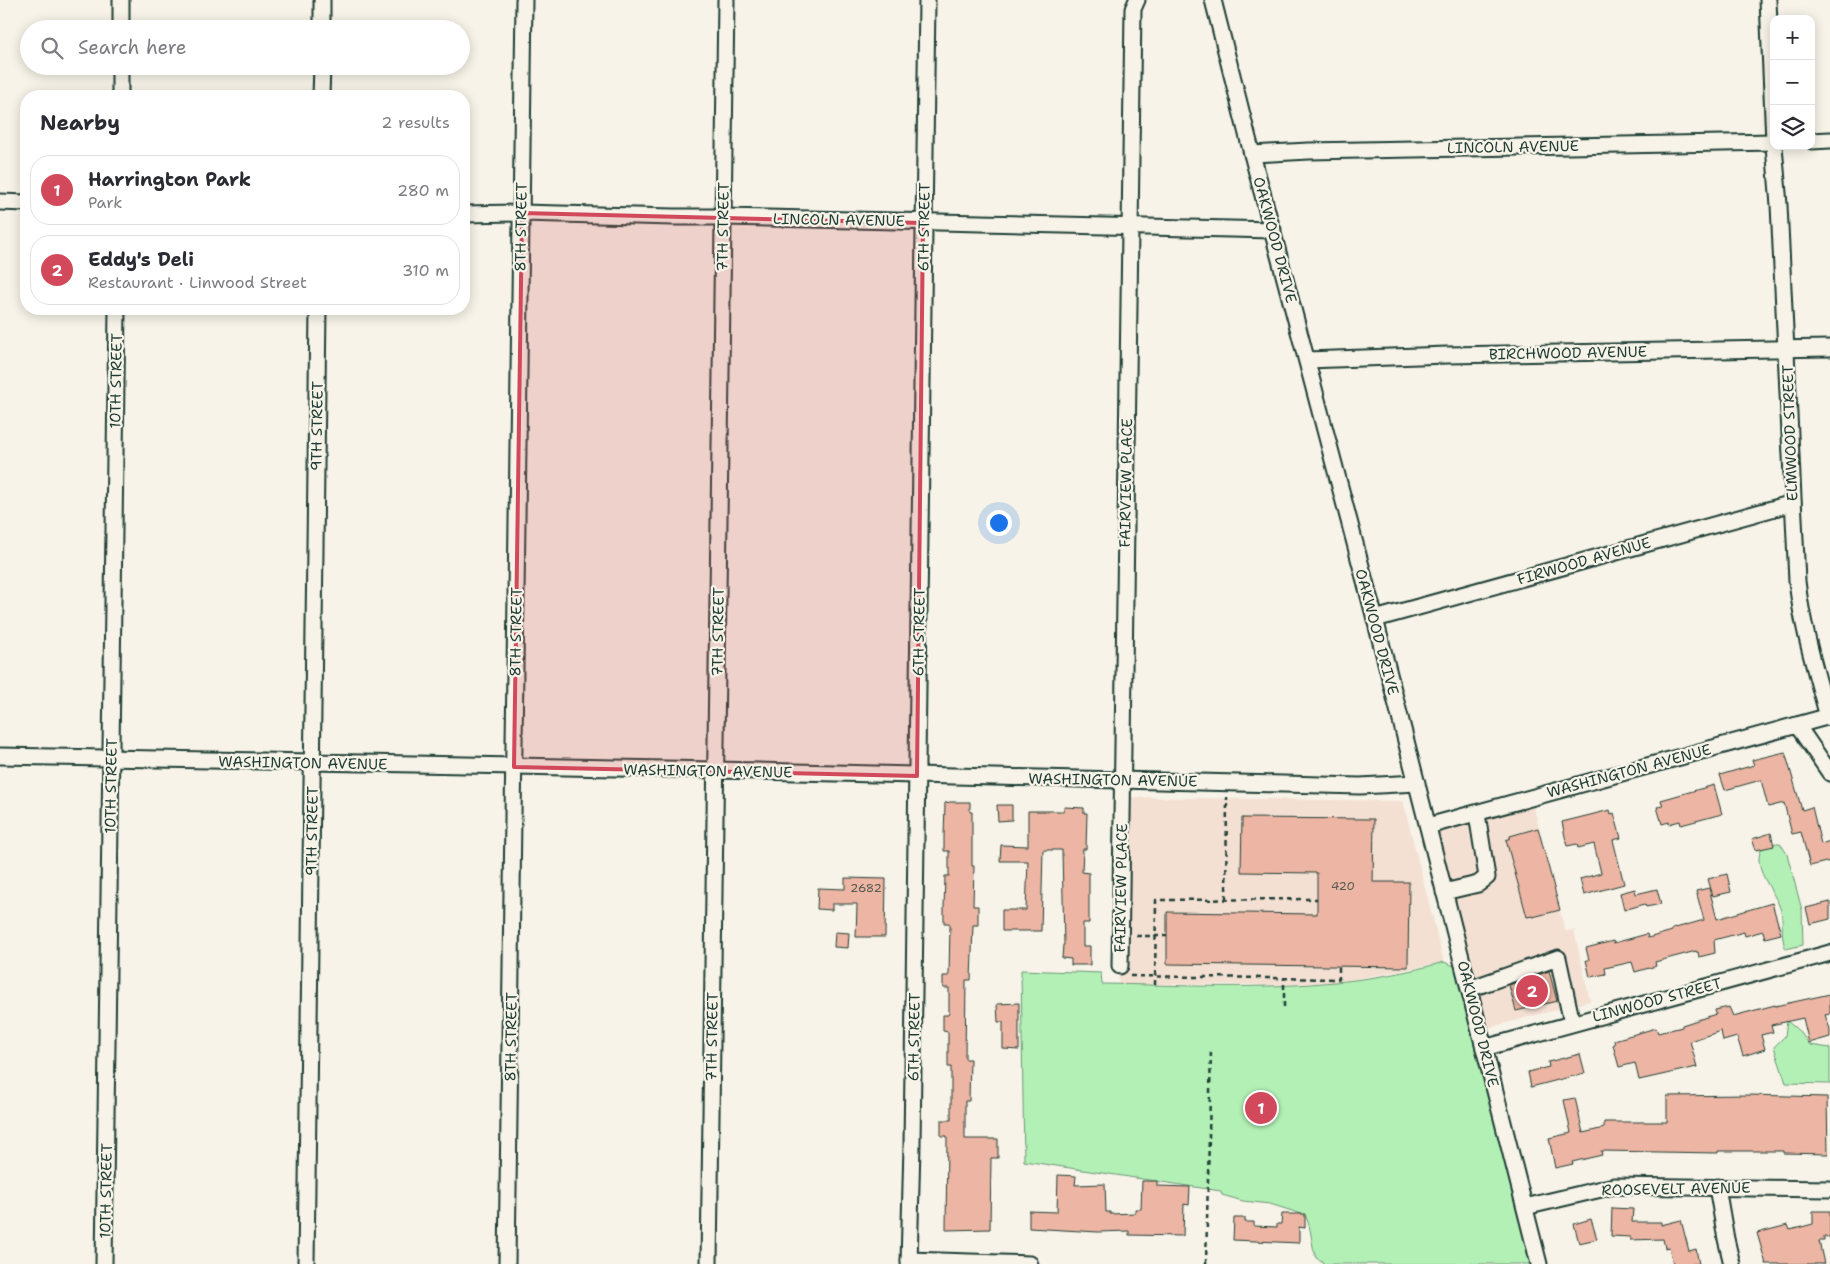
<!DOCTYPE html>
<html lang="en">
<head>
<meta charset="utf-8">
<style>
	:root { --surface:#fff; --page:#f7f7f7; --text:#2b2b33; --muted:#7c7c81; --line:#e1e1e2; --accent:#d1495b }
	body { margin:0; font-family:"Shantell Sans",sans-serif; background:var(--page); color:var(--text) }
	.controls { position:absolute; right:15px; top:15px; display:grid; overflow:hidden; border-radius:10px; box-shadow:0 2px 12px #0003 }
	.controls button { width:45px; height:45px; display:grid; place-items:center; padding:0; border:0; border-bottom:1px solid var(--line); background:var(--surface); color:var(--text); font:25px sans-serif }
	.you { position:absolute; left:998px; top:522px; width:18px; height:18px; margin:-12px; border:4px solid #fff; border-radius:50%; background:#1a73e8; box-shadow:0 0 0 8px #1a73e833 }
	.badge { display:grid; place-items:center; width:32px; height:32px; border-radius:50%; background:var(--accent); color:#fff; font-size:16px; font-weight:700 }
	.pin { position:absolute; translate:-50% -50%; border:2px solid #fff; box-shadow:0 1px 5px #0006 }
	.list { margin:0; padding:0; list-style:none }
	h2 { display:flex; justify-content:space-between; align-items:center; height:65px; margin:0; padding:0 20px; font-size:21px }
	h2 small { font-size:16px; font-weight:400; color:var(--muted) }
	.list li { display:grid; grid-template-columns:32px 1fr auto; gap:15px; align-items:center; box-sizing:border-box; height:70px; margin:0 10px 10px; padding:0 10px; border:1px solid var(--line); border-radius:20px }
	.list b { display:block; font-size:19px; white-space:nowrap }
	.list p { margin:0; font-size:16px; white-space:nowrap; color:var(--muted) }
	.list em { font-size:16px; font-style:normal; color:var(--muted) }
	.icon { flex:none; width:28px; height:28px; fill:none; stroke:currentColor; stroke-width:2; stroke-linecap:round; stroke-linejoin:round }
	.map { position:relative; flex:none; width:1830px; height:1264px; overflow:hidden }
	.search { position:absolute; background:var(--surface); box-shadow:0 2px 12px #0003; left:20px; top:20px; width:450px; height:55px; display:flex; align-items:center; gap:12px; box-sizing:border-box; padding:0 18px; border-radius:28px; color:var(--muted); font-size:19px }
	.panel { position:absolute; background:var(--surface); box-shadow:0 2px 12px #0003; left:20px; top:90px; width:450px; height:225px; border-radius:20px }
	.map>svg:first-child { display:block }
	.built { fill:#f4e0d3 }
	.green { fill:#b3f0b6; stroke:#699675 }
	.building { fill:#edb5a3; stroke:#1f3d34 }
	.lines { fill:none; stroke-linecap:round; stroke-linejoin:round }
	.minor-casing { stroke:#1f3d34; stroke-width:19 }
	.path { stroke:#1f3d34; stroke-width:2.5; stroke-dasharray:5 4; stroke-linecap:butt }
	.minor { stroke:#f7f3e8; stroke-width:15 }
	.marked { fill:#d1495b; fill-opacity:0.2; stroke:#d1495b; stroke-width:4; stroke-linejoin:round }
	.labels { text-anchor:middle; stroke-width:4.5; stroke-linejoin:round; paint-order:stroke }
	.number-label { font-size:12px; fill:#525b50 }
	.street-label { font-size:15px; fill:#1f3d34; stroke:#f7f3e8 }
</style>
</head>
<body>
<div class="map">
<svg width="1830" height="1264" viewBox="0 0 1830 1264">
	<rect width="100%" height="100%" fill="#f7f3e8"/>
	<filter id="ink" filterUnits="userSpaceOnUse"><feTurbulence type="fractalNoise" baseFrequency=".02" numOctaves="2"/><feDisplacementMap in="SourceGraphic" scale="10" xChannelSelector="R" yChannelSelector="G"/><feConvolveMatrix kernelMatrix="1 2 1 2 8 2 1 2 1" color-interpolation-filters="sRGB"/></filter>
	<g filter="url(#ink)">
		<g class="built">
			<path d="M1124 797 1403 801 1444 962 1374 976 1335 982 1274 985 1118 984 1120 966Z"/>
			<path d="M1532 800 1565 931 1574 930 1590 1001 1480 1030 1428 826Z"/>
		</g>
		<g class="green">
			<path d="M1780 843 1787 854 1802 910 1803 945 1786 949C1780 937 1784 924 1781 911 1775 889 1748 867 1764 844Z"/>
			<path d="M1444 962 1464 970 1539 1264H1323L1322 1261 1316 1258C1311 1244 1312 1228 1305 1215L1270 1204 1243 1201 1222 1195 1221 1191 1024 1161 1021 970 1101 973 1102 984C1179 985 1258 990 1335 982 1371 979 1409 972 1444 962Z"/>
			<path d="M1787 1021 1800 1032 1810 1045 1830 1048V1084L1786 1083 1774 1047 1785 1036Z"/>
		</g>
		<g class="building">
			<path d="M1785 752 1802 810 1812 807 1821 844 1830 841V861L1810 866 1801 832 1792 834 1784 803 1768 807 1761 780 1725 790 1720 775 1754 765 1752 760Z"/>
			<path d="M1714 785 1722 814 1681 825 1680 821 1669 824V822L1662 824 1657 807 1663 806 1661 800Z"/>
			<path d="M950 802H970V812H972V866H974L973 906H978V925H973L971 980H966L965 1059H970L969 1101H965V1139H998V1158H991L990 1229 946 1230 947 1136H941V1120H951V1067H948V1032L943 1031V1015H948L949 1013V988H943V976H948L949 974 950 925 949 923H944V908L945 876H949V851H944V836L945 803Z"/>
			<path d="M997 805H1012V820L998 821Z"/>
			<path d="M1064 807 1084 808V813H1087L1086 849H1083L1082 872 1089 873V923H1083V946H1090V965H1071V959L1062 958 1063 945H1064L1062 850H1043L1041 931H1002V910H1026L1028 861H1000L1001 845 1028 846V811H1064Z"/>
			<path d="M1610 810 1611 814 1614 813 1621 838 1613 840 1624 884 1584 895 1580 879 1601 873 1594 844 1578 848 1577 844 1567 846 1562 822Z"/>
			<path d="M1242 818 1374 819 1373 882H1409L1408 967 1167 964V912L1317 914V873L1241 872Z"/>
			<path d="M1538 828 1560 910 1533 917 1532 916 1527 917 1506 840 1510 838V836Z"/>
			<path d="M1771 833 1774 846 1756 850 1752 839Z"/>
			<path d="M1727 874 1731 892 1713 896 1708 879Z"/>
			<path d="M845 878 886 879 885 937H856L857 904H832V910L817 909 818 888 845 889Z"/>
			<path d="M1709 888 1717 919 1772 903 1781 934 1765 938 1763 931 1745 936 1744 932 1714 940 1715 953 1699 957 1698 952H1696V951L1655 962 1656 966 1635 972 1632 962 1605 968 1606 974 1590 977 1586 960H1589L1586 948 1613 941 1614 943 1647 934 1648 938 1672 931V929L1704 920 1696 891Z"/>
			<path d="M1635 889 1636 894 1657 889 1661 904 1646 907 1645 904 1624 910 1620 893Z"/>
			<path d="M1830 902V919L1810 924 1806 908Z"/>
			<path d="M835 932 849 933 848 948 834 947Z"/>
			<path d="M1549 971 1557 1001 1516 1011 1509 985Z"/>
			<path d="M1830 994V1014L1825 1015 1830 1029V1037L1809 1043 1803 1018 1771 1025 1773 1032 1761 1035 1765 1049 1743 1056 1737 1037 1723 1041 1721 1031 1690 1041 1697 1067 1639 1080 1635 1063 1619 1067 1613 1045 1615 1044 1614 1040 1656 1028 1658 1033 1682 1027V1025L1716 1014 1715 1010 1729 1007 1733 1016 1775 1005V1006Z"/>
			<path d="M1019 1003V1050L1003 1049V1022H998L997 1004Z"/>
			<path d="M1580 1054 1585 1073 1531 1087 1528 1072 1549 1067 1548 1062Z"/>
			<path d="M1749 1095 1827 1097 1828 1154 1783 1153V1151H1718V1153L1601 1151 1602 1155 1572 1162 1573 1164 1555 1168 1549 1138 1571 1133 1564 1100 1575 1098 1583 1133 1604 1128V1122H1667V1096Z"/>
			<path d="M1058 1175 1076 1176 1075 1185 1105 1184 1106 1212H1110V1214L1135 1213V1209H1141L1142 1181H1157V1186L1190 1187 1189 1205 1184 1204 1183 1236 1129 1235V1231L1098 1232 1029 1228V1211L1057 1212Z"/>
			<path d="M1612 1208 1633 1209 1632 1222H1661V1225L1681 1220 1689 1251 1696 1249 1699 1264H1673L1669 1247 1665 1248 1663 1239 1630 1240V1237L1611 1236Z"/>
			<path d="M1813 1211H1830V1237H1824V1241H1819L1824 1264H1766L1757 1233 1788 1225 1790 1230 1813 1224Z"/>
			<path d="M1282 1214H1305V1228L1299 1227V1243L1233 1240 1234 1218H1245V1222H1254V1226L1277 1227V1224H1281Z"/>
			<path d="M1591 1219 1597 1239 1579 1243 1574 1224Z"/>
		</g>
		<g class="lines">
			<defs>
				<g id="minor">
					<path d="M1213 0 1252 154 1375 619 1539 1264"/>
					<path d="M1768 0 1774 141"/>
					<path d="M121 29V0"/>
					<path d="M322 29V0"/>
					<path d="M120 96V66"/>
					<path d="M321 96 322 66"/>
					<path d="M1811 141 1830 140"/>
					<path d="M1774 146 1779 205 1797 581C1802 627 1816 672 1828 717"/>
					<path d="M1252 154 1309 151 1774 142"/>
					<path d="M0 202 26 203"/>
					<path d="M464 214 522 213 673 217H723L1273 230"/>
					<path d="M1307 360 1447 355 1830 348"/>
					<path d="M1375 619 1793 503"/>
					<path d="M1797 725 1830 773"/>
					<path d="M0 756 716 770 1360 786 1417 783"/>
					<path d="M1428 826 1830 716"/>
					<path d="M1444 892 1478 884 1487 877 1477 814"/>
					<path d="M1120 966 1133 9 1137 0"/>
					<path d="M1469 989 1558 958 1572 1023"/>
					<path d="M1484 1048 1830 953"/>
					<path d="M1717 1187 1726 1239 1732 1264"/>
					<path d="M1525 1207 1614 1186 1830 1189"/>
					<path d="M909 1260 1030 1264"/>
					<path d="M104 1264 117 309"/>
					<path d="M306 1264 318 309"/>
					<path d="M507 1264 524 0"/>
					<path d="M709 1264 726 0"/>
					<path d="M909 1264 912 1145 927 0"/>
				</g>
			</defs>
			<use href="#minor" class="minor-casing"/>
			<g class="path">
				<path d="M1226 899 1227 797"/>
				<path d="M1136 936H1167"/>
				<path d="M1130 976 1339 979V966"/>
				<path d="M1155 985 1156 900 1317 899"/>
				<path d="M1284 1007V978"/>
				<path d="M1206 1264 1211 1050"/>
			</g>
			<use href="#minor" class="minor"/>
		</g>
	</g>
	<path class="marked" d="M522 213 923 223 917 776 514 767Z"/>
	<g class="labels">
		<g class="number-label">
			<text x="1343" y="890">420</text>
			<text x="866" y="892">2682</text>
		</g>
		<g class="street-label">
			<text transform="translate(1513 147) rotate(-1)" y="5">LINCOLN AVENUE</text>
			<text transform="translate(839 220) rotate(1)" y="5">LINCOLN AVENUE</text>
			<text transform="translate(521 227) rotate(-89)" y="5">8TH STREET</text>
			<text transform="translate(723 227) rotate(-89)" y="5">7TH STREET</text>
			<text transform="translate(924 227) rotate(-89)" y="5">6TH STREET</text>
			<text transform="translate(1275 240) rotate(75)" y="5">OAKWOOD DRIVE</text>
			<text transform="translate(1568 353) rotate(-1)" y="5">BIRCHWOOD AVENUE</text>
			<text transform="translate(116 381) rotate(-89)" y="5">10TH STREET</text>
			<text transform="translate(317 426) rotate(-89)" y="5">9TH STREET</text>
			<text transform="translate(1790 433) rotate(-92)" y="5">ELMWOOD STREET</text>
			<text transform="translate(1126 483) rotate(-89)" y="5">FAIRVIEW PLACE</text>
			<text transform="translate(1584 561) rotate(-16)" y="5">FIRWOOD AVENUE</text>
			<text transform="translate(516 632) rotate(-89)" y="5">8TH STREET</text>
			<text transform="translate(718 632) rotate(-89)" y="5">7TH STREET</text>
			<text transform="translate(919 632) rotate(-89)" y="5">6TH STREET</text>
			<text transform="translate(1377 632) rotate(75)" y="5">OAKWOOD DRIVE</text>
			<text transform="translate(303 763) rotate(1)" y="5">WASHINGTON AVENUE</text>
			<text transform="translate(708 771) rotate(1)" y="5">WASHINGTON AVENUE</text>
			<text transform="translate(1629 771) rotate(-15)" y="5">WASHINGTON AVENUE</text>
			<text transform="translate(1113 780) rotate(1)" y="5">WASHINGTON AVENUE</text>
			<text transform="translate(111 786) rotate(-89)" y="5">10TH STREET</text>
			<text transform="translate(312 831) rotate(-89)" y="5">9TH STREET</text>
			<text transform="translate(1121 888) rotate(-89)" y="5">FAIRVIEW PLACE</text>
			<text transform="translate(1657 1000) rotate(-15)" y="5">LINWOOD STREET</text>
			<text transform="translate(1478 1024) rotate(76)" y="5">OAKWOOD DRIVE</text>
			<text transform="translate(511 1037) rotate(-89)" y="5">8TH STREET</text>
			<text transform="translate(712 1037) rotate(-89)" y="5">7TH STREET</text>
			<text transform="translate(914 1037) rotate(-89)" y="5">6TH STREET</text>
			<text transform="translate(1676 1189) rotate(-1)" y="5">ROOSEVELT AVENUE</text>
			<text transform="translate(106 1191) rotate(-89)" y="5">10TH STREET</text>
		</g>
	</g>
</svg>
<div class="controls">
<button>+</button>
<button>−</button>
<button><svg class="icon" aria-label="layers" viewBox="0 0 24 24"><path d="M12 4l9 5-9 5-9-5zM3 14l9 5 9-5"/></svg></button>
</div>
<div class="you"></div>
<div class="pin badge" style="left:1261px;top:1108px">1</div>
<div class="pin badge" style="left:1532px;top:991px">2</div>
<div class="search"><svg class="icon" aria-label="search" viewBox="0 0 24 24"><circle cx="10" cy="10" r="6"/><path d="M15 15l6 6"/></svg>Search here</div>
<section class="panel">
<h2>Nearby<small>2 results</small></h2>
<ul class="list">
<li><span class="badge">1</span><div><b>Harrington Park</b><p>Park</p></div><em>280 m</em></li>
<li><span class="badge">2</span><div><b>Eddy's Deli</b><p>Restaurant · Linwood Street</p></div><em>310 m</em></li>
</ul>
</section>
</div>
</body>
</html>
